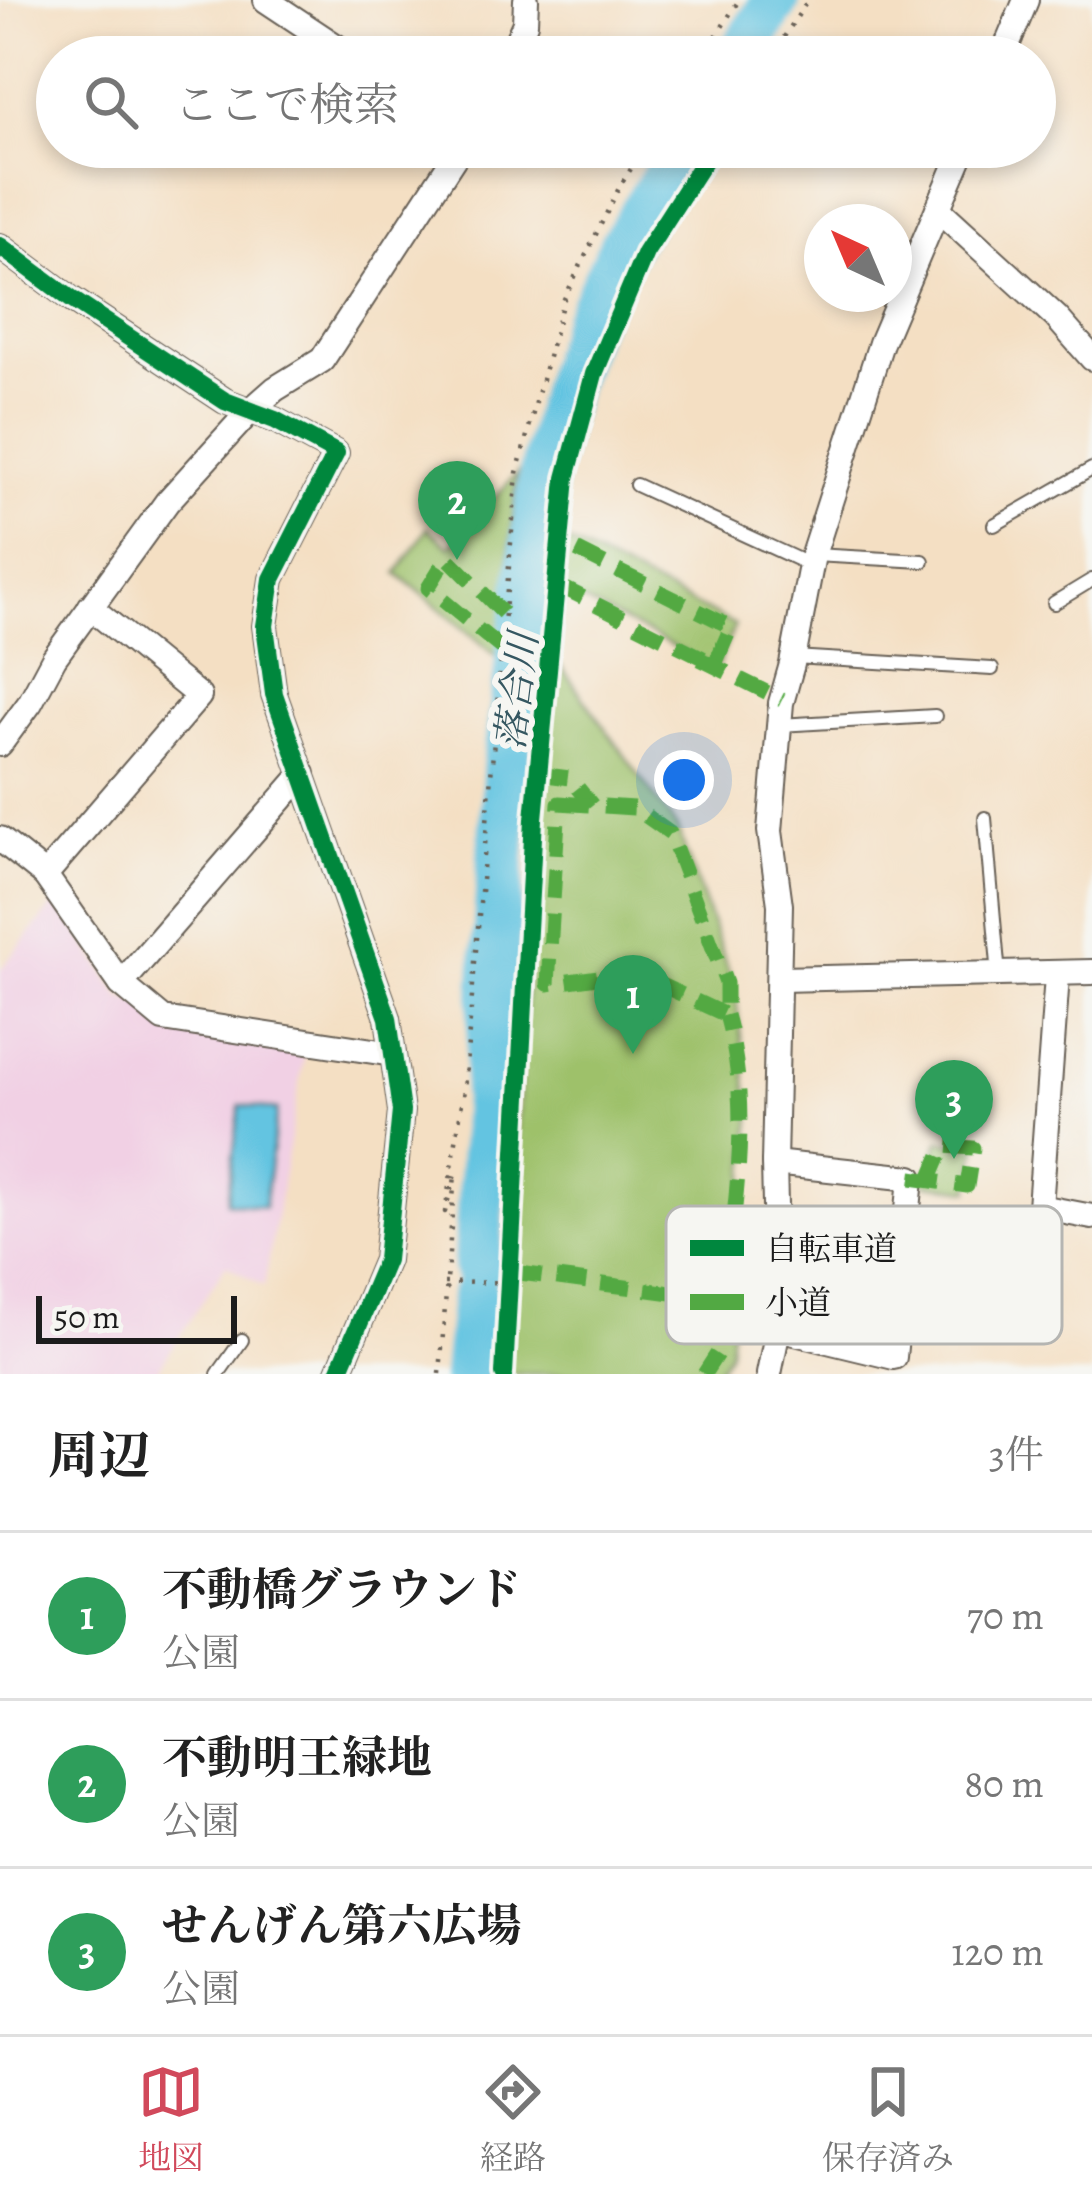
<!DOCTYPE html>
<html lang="ja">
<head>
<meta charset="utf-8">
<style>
	:root { --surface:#fff; --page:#f2f2f2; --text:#222; --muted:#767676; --line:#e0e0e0; --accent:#d1495b }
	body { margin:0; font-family:Alegreya,"Noto Serif JP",serif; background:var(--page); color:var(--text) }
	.compass { position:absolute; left:804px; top:204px; width:108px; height:108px; border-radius:50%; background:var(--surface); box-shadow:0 6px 18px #0003; rotate:316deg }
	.scale { position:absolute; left:36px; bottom:30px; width:201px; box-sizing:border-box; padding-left:12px; border:6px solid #1c1c1c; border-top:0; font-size:33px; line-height:42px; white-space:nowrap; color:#1c1c1c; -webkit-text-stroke:9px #f6f6f2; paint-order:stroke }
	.you { position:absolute; left:684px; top:780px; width:42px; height:42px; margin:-30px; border:9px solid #fff; border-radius:50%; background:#1a73e8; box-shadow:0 0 0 18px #1a73e833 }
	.badge { display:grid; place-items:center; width:78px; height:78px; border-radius:50%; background:var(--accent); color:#fff; font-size:39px; font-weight:700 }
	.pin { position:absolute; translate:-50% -99px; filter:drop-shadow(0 3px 6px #0008) }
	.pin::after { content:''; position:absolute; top:63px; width:42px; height:36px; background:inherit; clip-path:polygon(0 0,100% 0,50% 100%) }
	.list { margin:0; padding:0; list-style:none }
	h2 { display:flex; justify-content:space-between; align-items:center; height:156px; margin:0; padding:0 48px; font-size:51px }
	h2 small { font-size:39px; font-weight:400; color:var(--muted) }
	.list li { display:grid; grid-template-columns:78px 1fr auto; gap:36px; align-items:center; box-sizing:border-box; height:168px; padding:0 48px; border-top:3px solid var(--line) }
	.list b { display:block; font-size:45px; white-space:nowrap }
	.list p { margin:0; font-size:39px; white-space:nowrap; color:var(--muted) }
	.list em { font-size:39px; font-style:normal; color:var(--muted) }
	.icon { flex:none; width:66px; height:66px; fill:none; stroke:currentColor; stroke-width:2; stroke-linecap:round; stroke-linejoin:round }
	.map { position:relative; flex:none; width:1092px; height:1374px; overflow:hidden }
	.search { position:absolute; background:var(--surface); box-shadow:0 6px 18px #0003; left:36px; right:36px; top:36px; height:132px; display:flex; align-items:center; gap:30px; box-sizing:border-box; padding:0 42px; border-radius:66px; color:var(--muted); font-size:45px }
	.sheet { height:660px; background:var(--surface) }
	nav { display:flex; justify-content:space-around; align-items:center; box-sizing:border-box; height:168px; border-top:3px solid var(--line); background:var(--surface); font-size:33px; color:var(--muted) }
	nav a { display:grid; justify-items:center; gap:6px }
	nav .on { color:var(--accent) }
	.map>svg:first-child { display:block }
	.built { fill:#f1d0e4 }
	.green { fill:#9ec16b; stroke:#5d6e44; stroke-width:3 }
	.water { fill:#63c4e1; stroke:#40707e; stroke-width:3 }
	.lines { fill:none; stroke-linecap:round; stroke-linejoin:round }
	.river { stroke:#63c4e1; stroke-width:48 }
	.service-casing { stroke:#686056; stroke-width:16 }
	.minor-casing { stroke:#686056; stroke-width:28 }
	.path { stroke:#686056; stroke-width:4.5; stroke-dasharray:3 9; stroke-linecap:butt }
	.service { stroke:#fff; stroke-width:12 }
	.minor { stroke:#fff; stroke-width:24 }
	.quiet { stroke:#52a943; stroke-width:15; stroke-dasharray:30 15; stroke-linecap:butt }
	.cycleway-casing { stroke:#f6f6f2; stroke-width:26 }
	.cycleway { stroke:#00873e; stroke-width:18 }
	.labels { text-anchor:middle; stroke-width:12; stroke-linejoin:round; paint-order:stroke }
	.water-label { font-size:39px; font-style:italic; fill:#355761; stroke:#f6f6f2 }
	.key { fill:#f6f6f2; stroke:#b5b5b2; stroke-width:3 }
	.key-label { font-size:33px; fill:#1c1c1c }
</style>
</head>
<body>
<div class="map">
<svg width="1092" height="1374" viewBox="0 0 1092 1374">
	<rect width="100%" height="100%" fill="#f6f6f2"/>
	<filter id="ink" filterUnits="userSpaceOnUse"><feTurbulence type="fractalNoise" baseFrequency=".00833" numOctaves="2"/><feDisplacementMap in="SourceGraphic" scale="24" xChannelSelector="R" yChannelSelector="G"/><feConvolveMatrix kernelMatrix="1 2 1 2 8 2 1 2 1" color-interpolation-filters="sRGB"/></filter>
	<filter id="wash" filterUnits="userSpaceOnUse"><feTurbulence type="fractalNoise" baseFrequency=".004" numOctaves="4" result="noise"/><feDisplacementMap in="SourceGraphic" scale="48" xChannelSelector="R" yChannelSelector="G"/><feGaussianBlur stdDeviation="2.7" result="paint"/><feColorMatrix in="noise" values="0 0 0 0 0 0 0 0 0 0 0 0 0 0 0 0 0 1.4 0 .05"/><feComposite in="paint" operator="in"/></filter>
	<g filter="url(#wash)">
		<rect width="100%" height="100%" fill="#f4dfc3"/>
		<path class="built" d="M57 901 121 997 305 1052 264 1287 226 1265 155 1374H0V970Z"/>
		<g class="green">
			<path d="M517 473 500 659 397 573 428 528 450 547Z"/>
			<path d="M560 538 735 625 717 668 555 587Z"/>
			<path d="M549 650 677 828 735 988 751 1120 729 1351 716 1374H501Z"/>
			<path d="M939 1141 977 1145 970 1190 914 1182 915 1172H928Z"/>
		</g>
		<path class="water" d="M240 1105 277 1110 264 1207 227 1202Z"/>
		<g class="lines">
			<g class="river">
				<path d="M740 57 776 0"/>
				<path d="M477 1267 507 757 543 474 564 387 586 323 623 245 684 147"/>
				<path d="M467 1374 475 1296"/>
			</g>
		</g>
	</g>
	<g filter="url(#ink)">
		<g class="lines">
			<defs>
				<g id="service">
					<path d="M636 485 810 565"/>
					<path d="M994 525 1092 469"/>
					<path d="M814 555 923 561"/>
					<path d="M1054 603 1092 580"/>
					<path d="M794 657 992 669"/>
					<path d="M779 725 935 716"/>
					<path d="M985 818 999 976"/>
					<path d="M218 1374 242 1340"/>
				</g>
				<g id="minor">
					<path d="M266 0 352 57"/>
					<path d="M510 57 525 23 526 0"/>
					<path d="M1002 57 1026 0"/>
					<path d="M938 209 1056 317 1092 358"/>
					<path d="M0 246 71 299 225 401 275 420 336 453 272 579 265 626 274 694 388 1018 401 1111 386 1260 338 1374"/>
					<path d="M0 744 30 703 54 658 167 502 250 411 275 389 322 360 461 147"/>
					<path d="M0 839 45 875 121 984 163 1019 393 1054"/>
					<path d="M45 875 199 696 90 607"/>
					<path d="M780 979 1092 972"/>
					<path d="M121 984 303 774"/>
					<path d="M774 1163 911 1178 894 1357 778 1329"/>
					<path d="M1040 1207 1092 1217"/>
					<path d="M1027 1290 1040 1207 1057 976"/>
					<path d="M769 1374 778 1329 774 1163 780 905 770 831 781 703 792 664 813 555 881 343 964 147"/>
				</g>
			</defs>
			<use href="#service" class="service-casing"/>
			<use href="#minor" class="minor-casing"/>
			<g class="path">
				<path d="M703 57 739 0"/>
				<path d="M771 57 808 0"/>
				<path d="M444 1283 510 1282"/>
				<path d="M440 1374 455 1173 445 1212 464 1090 517 473 563 301 620 186 645 147"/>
				<path d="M504 1374 534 819 566 478 594 374 645 253 713 147"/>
			</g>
			<use href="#service" class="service"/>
			<use href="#minor" class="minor"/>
			<g class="quiet">
				<path d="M556 584 715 664 731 627 560 542"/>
				<path d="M501 648 428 588 447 557 504 614"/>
				<path d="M700 659 782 700"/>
				<path d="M538 774 570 778 592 805"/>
				<path d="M559 803 635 808 670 833 726 983V1015L633 972 548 984Z"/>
				<path d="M911 1178 967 1186 973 1148 944 1146 929 1181"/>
				<path d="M512 1272 725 1300 719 1351 704 1374"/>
				<path d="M725 1300C734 1205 753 1108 726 1015"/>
			</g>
			<defs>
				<g id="cycleway">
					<path d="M0 246 71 299 225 401 275 420 336 453 272 579 265 626 274 694 388 1018 401 1111 386 1260 338 1374"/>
					<path d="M504 1374 534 819 566 478 594 374 645 253 713 147"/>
				</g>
			</defs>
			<use href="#cycleway" class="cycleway-casing"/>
			<use href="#cycleway" class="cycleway"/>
		</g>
	</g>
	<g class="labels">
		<g class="water-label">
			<text transform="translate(516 691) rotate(-83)" y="14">落合川</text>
		</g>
	</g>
	<rect x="666" y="1206" width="396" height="138" rx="18" class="key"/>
	<rect x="690" y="1240" width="54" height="16" fill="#00873e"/>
	<rect x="690" y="1294" width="54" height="16" fill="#52a943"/>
	<g class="key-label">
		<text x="765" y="1260">自転車道</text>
		<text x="765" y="1314">小道</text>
	</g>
</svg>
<svg class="compass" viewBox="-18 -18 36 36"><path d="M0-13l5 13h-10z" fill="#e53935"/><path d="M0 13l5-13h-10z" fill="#767676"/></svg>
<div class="scale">50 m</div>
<div class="you"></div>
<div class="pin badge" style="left:633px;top:1054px;background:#2e9e5b">1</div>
<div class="pin badge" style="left:457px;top:560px;background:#2e9e5b">2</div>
<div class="pin badge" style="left:954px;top:1159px;background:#2e9e5b">3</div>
<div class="search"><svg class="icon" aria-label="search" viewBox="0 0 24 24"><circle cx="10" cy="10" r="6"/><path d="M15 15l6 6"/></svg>ここで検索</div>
</div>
<section class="sheet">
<h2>周辺<small>3件</small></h2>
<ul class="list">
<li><span class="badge" style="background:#2e9e5b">1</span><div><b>不動橋グラウンド</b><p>公園</p></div><em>70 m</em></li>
<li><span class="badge" style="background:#2e9e5b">2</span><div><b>不動明王緑地</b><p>公園</p></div><em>80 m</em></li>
<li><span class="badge" style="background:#2e9e5b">3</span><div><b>せんげん第六広場</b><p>公園</p></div><em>120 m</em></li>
</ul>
</section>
<nav>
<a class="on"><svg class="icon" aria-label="map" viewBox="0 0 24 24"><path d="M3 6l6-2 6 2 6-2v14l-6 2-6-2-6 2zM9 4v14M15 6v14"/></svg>地図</a>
<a><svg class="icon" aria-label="directions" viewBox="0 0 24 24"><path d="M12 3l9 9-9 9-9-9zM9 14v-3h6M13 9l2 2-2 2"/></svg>経路</a>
<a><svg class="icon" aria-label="saved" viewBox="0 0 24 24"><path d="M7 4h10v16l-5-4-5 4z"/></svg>保存済み</a>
</nav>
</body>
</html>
